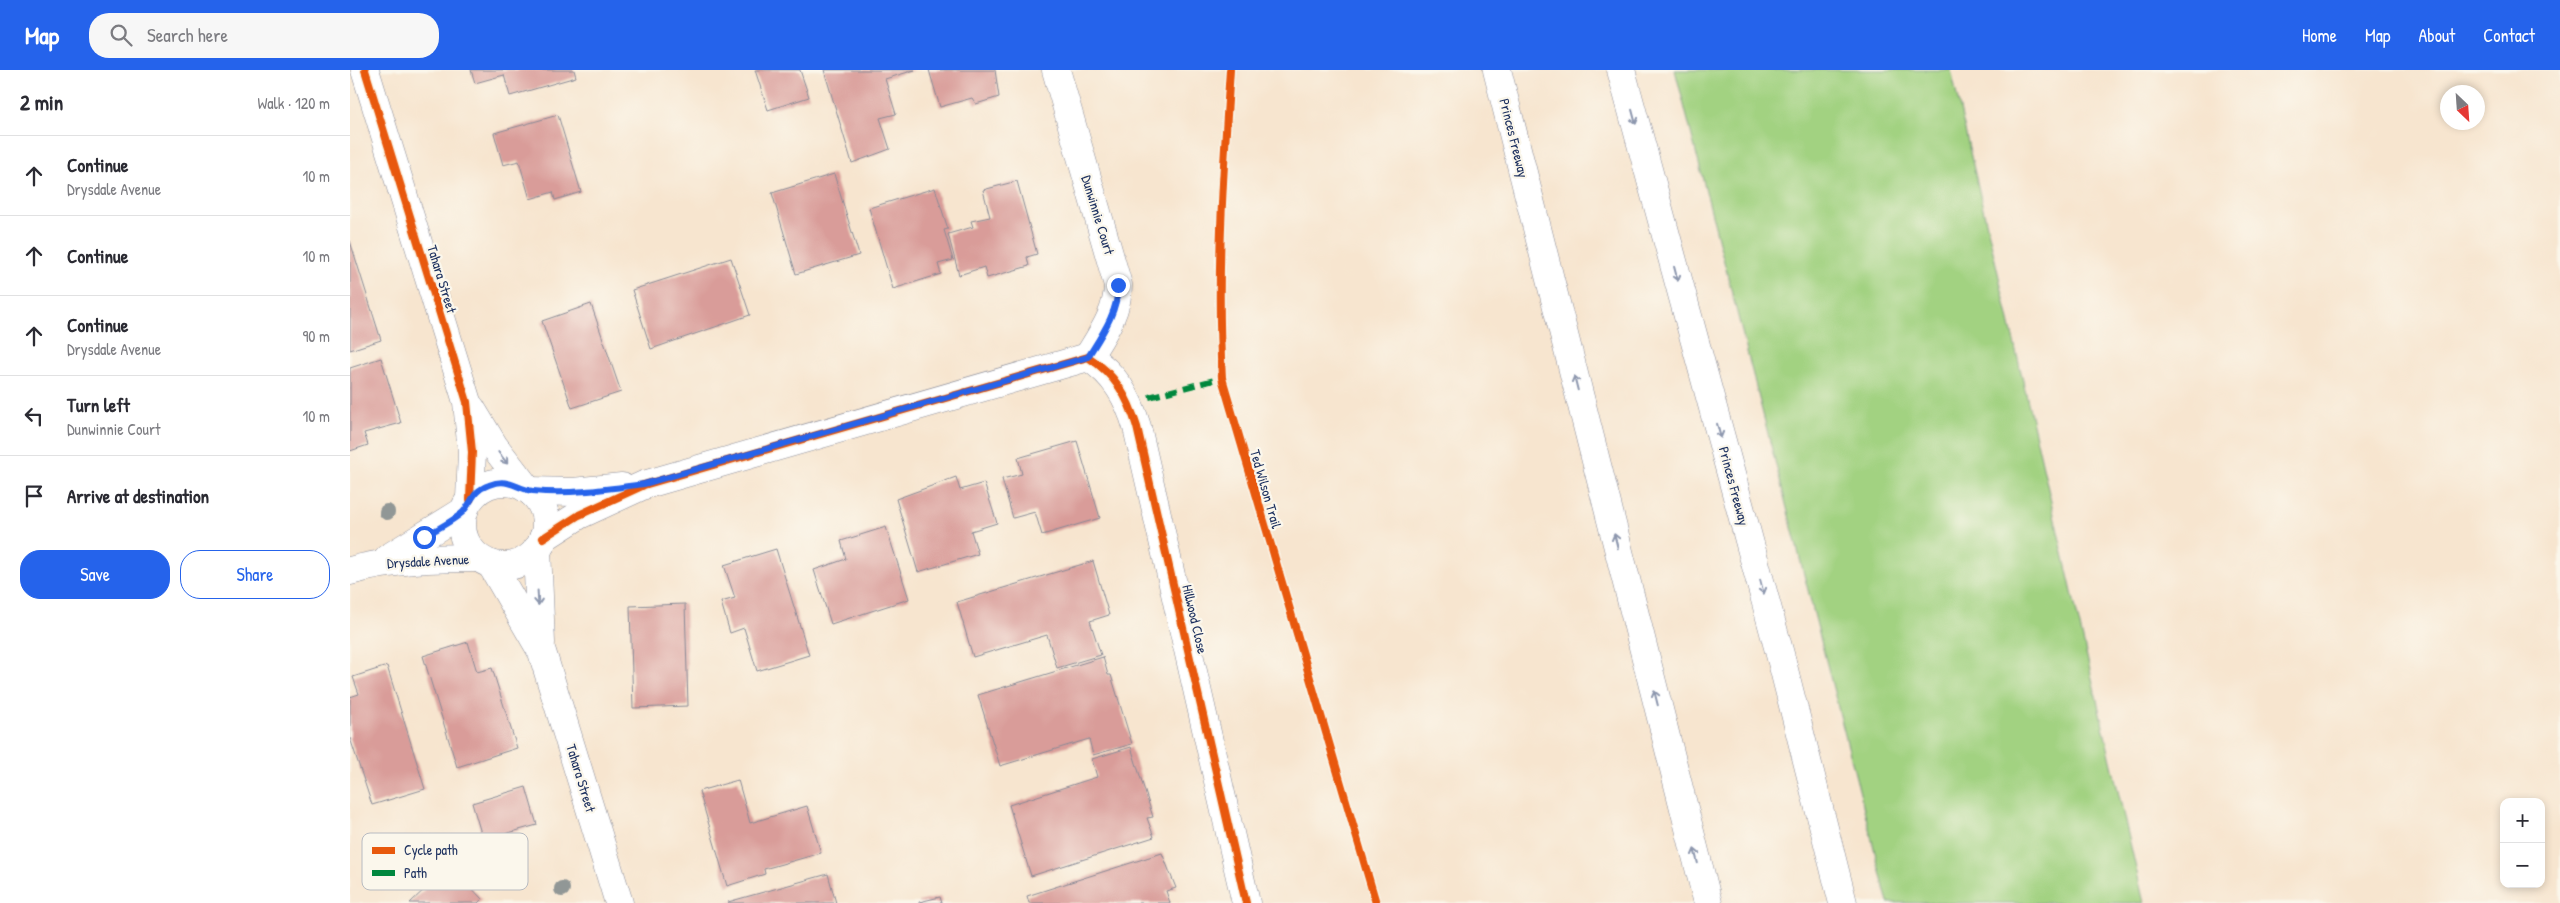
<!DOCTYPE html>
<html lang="en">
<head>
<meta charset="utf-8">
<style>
	:root { --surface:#fff; --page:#f7f7f7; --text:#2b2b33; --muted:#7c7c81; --line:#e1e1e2; --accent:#2563eb }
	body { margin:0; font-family:"Patrick Hand",sans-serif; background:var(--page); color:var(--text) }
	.controls { position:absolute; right:15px; bottom:15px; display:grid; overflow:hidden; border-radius:10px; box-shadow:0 2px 8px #0003 }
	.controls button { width:45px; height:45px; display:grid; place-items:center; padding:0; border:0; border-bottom:1px solid var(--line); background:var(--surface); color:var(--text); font:25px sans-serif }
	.compass { position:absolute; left:2090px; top:15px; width:45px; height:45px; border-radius:50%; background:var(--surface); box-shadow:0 2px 8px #0003; rotate:155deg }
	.stop { position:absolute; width:15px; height:15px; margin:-11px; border:4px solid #2563eb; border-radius:50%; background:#fff }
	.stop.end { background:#2563eb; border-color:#fff; box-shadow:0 1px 5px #0008 }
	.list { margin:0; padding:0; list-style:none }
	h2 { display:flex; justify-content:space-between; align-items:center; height:65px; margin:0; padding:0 20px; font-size:21px }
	h2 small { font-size:16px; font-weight:400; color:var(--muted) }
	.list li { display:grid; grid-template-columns:32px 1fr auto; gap:15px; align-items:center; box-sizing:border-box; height:80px; padding:0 20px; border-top:1px solid var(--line) }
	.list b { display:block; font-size:19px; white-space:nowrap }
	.list p { margin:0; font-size:16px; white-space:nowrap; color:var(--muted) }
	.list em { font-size:16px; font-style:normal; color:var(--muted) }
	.actions { display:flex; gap:10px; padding:15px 20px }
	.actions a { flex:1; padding:11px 0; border:1px solid var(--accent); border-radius:20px; text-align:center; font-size:18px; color:var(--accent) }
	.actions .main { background:var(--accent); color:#fff }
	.icon { flex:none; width:28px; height:28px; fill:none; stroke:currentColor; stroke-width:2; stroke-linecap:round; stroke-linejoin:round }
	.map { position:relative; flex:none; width:2210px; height:833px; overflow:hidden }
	header { display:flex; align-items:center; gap:30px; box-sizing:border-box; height:70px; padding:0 25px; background:var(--accent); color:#fff }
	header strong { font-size:24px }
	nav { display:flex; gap:28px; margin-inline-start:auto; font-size:18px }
	.search { width:350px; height:45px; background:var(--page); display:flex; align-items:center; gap:12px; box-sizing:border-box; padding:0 18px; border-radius:20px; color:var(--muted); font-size:19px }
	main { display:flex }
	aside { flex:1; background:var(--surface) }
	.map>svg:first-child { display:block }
	.green { fill:#a2d281; stroke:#5e8070 }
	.building { fill:#d99c99 }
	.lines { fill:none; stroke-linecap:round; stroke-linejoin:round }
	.street-casing { stroke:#898a96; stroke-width:29 }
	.highway-casing { stroke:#898a96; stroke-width:29 }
	.street { stroke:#fff; stroke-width:28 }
	.highway { stroke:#fff; stroke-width:28 }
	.quiet { stroke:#00873e; stroke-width:6; stroke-dasharray:12 6; stroke-linecap:butt }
	.cycleway-casing { stroke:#fbf7ec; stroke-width:11 }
	.cycleway { stroke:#e8590c; stroke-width:8 }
	.tree { fill:#919796 }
	.oneway { stroke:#8d97ae }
	.route { stroke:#2563eb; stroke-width:6 }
	.labels { text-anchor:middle; stroke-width:4.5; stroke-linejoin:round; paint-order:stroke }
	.street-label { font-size:14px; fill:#1b2f5e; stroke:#fbf7ec }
	.key { fill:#fbf7ec; stroke:#b8bbc1; stroke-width:1 }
	.key-label { font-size:14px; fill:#1b2f5e }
</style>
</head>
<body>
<header>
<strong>Map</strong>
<div class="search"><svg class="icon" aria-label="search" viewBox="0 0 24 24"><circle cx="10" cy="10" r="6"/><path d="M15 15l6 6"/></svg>Search here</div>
<nav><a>Home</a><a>Map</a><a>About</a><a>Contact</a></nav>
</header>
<main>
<aside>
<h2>2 min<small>Walk · 120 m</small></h2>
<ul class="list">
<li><svg class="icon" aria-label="ahead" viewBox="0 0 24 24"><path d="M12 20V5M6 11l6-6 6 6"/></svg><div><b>Continue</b><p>Drysdale Avenue</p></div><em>10 m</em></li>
<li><svg class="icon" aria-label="ahead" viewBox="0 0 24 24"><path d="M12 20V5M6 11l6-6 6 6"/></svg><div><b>Continue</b></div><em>10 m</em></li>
<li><svg class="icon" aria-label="ahead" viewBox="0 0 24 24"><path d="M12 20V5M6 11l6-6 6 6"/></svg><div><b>Continue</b><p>Drysdale Avenue</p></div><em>90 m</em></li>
<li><svg class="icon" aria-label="left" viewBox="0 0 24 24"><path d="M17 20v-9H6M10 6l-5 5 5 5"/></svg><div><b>Turn left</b><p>Dunwinnie Court</p></div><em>10 m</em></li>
<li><svg class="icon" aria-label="arrive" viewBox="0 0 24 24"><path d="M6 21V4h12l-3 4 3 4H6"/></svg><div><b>Arrive at destination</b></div></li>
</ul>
<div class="actions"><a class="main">Save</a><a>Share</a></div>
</aside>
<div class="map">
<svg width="2210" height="833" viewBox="0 0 2210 833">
	<rect width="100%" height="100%" fill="#fbf7ec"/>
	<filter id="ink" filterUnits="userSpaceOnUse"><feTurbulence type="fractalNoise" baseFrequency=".02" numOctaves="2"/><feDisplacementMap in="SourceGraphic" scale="10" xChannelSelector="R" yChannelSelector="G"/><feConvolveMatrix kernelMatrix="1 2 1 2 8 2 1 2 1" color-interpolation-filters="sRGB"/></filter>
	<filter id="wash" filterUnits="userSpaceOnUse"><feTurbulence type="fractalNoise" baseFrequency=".0096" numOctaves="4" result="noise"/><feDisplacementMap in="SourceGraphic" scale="20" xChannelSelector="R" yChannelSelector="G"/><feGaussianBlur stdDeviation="1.12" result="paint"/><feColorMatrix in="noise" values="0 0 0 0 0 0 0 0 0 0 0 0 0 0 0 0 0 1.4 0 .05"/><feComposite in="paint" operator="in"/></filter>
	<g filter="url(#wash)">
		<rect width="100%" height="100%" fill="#f7e5cf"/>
		<path class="green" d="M1325 0H1601L1794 833H1538Z"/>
		<g id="blocks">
			<g class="building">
				<path d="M121 0H224L226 7 160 26 154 5 125 13Z"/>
				<path d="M405 0H450L459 27 418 40Z"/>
				<path d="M474 0H565L535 9 546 44 530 48 540 79 502 93Z"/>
				<path d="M579 0H645L649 27 626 34 622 28 590 37Z"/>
				<path d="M208 45 231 122 205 130 203 122 180 129 169 91 153 95 144 63Z"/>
				<path d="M484 104 509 185 446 204 422 123Z"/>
				<path d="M667 111 687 184 677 187 679 196 637 208 634 197 609 205 598 164 623 157 621 151 640 147 633 120Z"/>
				<path d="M585 118 598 159 594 160 603 190 588 194 591 204 543 219 519 138Z"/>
				<path d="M0 171 31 270 0 280Z"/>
				<path d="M381 188 400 245 301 279 282 220Z"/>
				<path d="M241 234 271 322 222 338 192 251Z"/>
				<path d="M31 288 51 353 14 363 18 375 0 381V298Z"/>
				<path d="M727 371 750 448 692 465 685 442 663 448 652 409 672 404 668 388Z"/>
				<path d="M606 407 610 420 634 413 647 453 621 461 628 484 568 502 546 429Z"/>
				<path d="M536 457 559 529 481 554 464 500 496 489 491 471Z"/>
				<path d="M426 479 459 585 407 601 394 558 380 563 371 532 385 528 374 495Z"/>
				<path d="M743 491 759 545 740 551 751 585 707 598 697 565 623 587 607 532Z"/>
				<path d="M335 534 338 636 283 638 280 536Z"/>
				<path d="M118 572 127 602 142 598 167 678 107 697 73 586Z"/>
				<path d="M753 587 758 605H761L782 674 743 685 739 669 650 696 628 625Z"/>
				<path d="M37 596 75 719 22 735 0 668V627L9 624 3 607Z"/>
				<path d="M781 677 803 747 797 748 804 767 681 806 659 735 747 707 742 689Z"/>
				<path d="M388 710 400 753 457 736 471 783 414 799 415 804 377 816 349 721Z"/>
				<path d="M176 717 187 755 133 770 122 733Z"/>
				<path d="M812 783 826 818 816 821 820 833H679L677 826Z"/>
				<path d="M100 795 132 829 128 833H60Z"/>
				<path d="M478 804 486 833H378V832Z"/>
				<path d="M590 827 592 833H569V832Z"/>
			</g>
		</g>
	</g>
	<g filter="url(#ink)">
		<use href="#blocks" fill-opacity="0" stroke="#898a96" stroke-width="1"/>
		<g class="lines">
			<defs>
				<g id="street">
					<path d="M15 0 117 332 122 382 120 429"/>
					<path d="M706 0 768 215C768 242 752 264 738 287"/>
					<path d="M738 287C765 304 778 327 787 357L896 833"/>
					<path d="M121 338 144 376 177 419"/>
					<circle cx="154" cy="454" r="42"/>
					<path d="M180 421 223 422 272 417"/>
					<path d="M193 468 229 445 294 415 738 287"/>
					<path d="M187 479 191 573"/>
					<path d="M38 488 114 441"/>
					<path d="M141 494 192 582 269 833"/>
					<path d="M0 501C43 489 85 488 129 488"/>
				</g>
				<g id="highway">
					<path d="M1147 0 1358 833"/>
					<path d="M1271 0 1431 588 1493 833"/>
				</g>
			</defs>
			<use href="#street" class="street-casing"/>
			<use href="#highway" class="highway-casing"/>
			<use href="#street" class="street"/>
			<use href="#highway" class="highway"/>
			<path class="quiet" d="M799 327 872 308"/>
			<defs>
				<g id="cycleway">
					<path d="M15 0 117 332 122 382 120 429"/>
					<path d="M880 0C873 103 866 205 872 308L1026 833"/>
					<path d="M193 468 229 445 294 415 738 287C765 304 778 327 787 357L896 833"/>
				</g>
			</defs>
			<use href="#cycleway" class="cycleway-casing"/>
			<use href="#cycleway" class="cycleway"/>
		</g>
		<g class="tree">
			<circle cx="37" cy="442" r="8"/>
			<circle cx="212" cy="819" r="8"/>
		</g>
		<defs><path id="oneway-shaft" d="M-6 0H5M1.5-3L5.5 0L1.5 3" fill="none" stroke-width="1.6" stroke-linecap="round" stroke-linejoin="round" transform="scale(1.25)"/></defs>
		<g class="oneway">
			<use href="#oneway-shaft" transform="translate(1284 47) rotate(75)"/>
			<use href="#oneway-shaft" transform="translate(1326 204) rotate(75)"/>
			<use href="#oneway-shaft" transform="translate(1226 313) rotate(-104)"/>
			<use href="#oneway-shaft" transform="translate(1369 361) rotate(75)"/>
			<use href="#oneway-shaft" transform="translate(153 388) rotate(52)"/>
			<use href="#oneway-shaft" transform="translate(1266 471) rotate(-104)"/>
			<use href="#oneway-shaft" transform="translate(1412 517) rotate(75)"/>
			<use href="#oneway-shaft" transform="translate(188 528) rotate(87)"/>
			<use href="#oneway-shaft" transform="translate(1306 628) rotate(-104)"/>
			<use href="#oneway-shaft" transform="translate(1346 786) rotate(-104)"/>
		</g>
	</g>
	<g class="lines" filter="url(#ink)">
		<path class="route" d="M74 467C86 459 102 452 113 442 123 431 122 421 139 415 159 407 166 419 183 421 219 425 257 419 294 414L738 287C752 264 768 242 768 215"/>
	</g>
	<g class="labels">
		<g class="street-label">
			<text transform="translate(1164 68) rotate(76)" y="5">Princes Freeway</text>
			<text transform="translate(748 145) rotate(73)" y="5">Dunwinnie Court</text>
			<text transform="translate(92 209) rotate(73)" y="5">Tahara Street</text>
			<text transform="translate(1384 416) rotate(75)" y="5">Princes Freeway</text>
			<text transform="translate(916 419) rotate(74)" y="5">Ted Wilson Trail</text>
			<text transform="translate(78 491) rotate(-3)" y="5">Drysdale Avenue</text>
			<text transform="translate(845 549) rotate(77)" y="5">Hillwood Close</text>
			<text transform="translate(231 708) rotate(73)" y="5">Tahara Street</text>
		</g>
	</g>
	<rect x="12" y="763" width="166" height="57" rx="8" class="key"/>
	<rect x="22" y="777" width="23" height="7" fill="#e8590c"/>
	<rect x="22" y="800" width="23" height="6" fill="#00873e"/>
	<g class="key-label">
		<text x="54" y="785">Cycle path</text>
		<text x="54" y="808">Path</text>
	</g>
</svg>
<div class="controls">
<button>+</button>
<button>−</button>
</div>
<svg class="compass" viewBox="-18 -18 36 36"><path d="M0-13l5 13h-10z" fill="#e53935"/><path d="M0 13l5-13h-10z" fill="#7c7c81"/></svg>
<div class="stop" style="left:74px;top:467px"></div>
<div class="stop end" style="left:768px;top:215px"></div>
</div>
</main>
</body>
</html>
